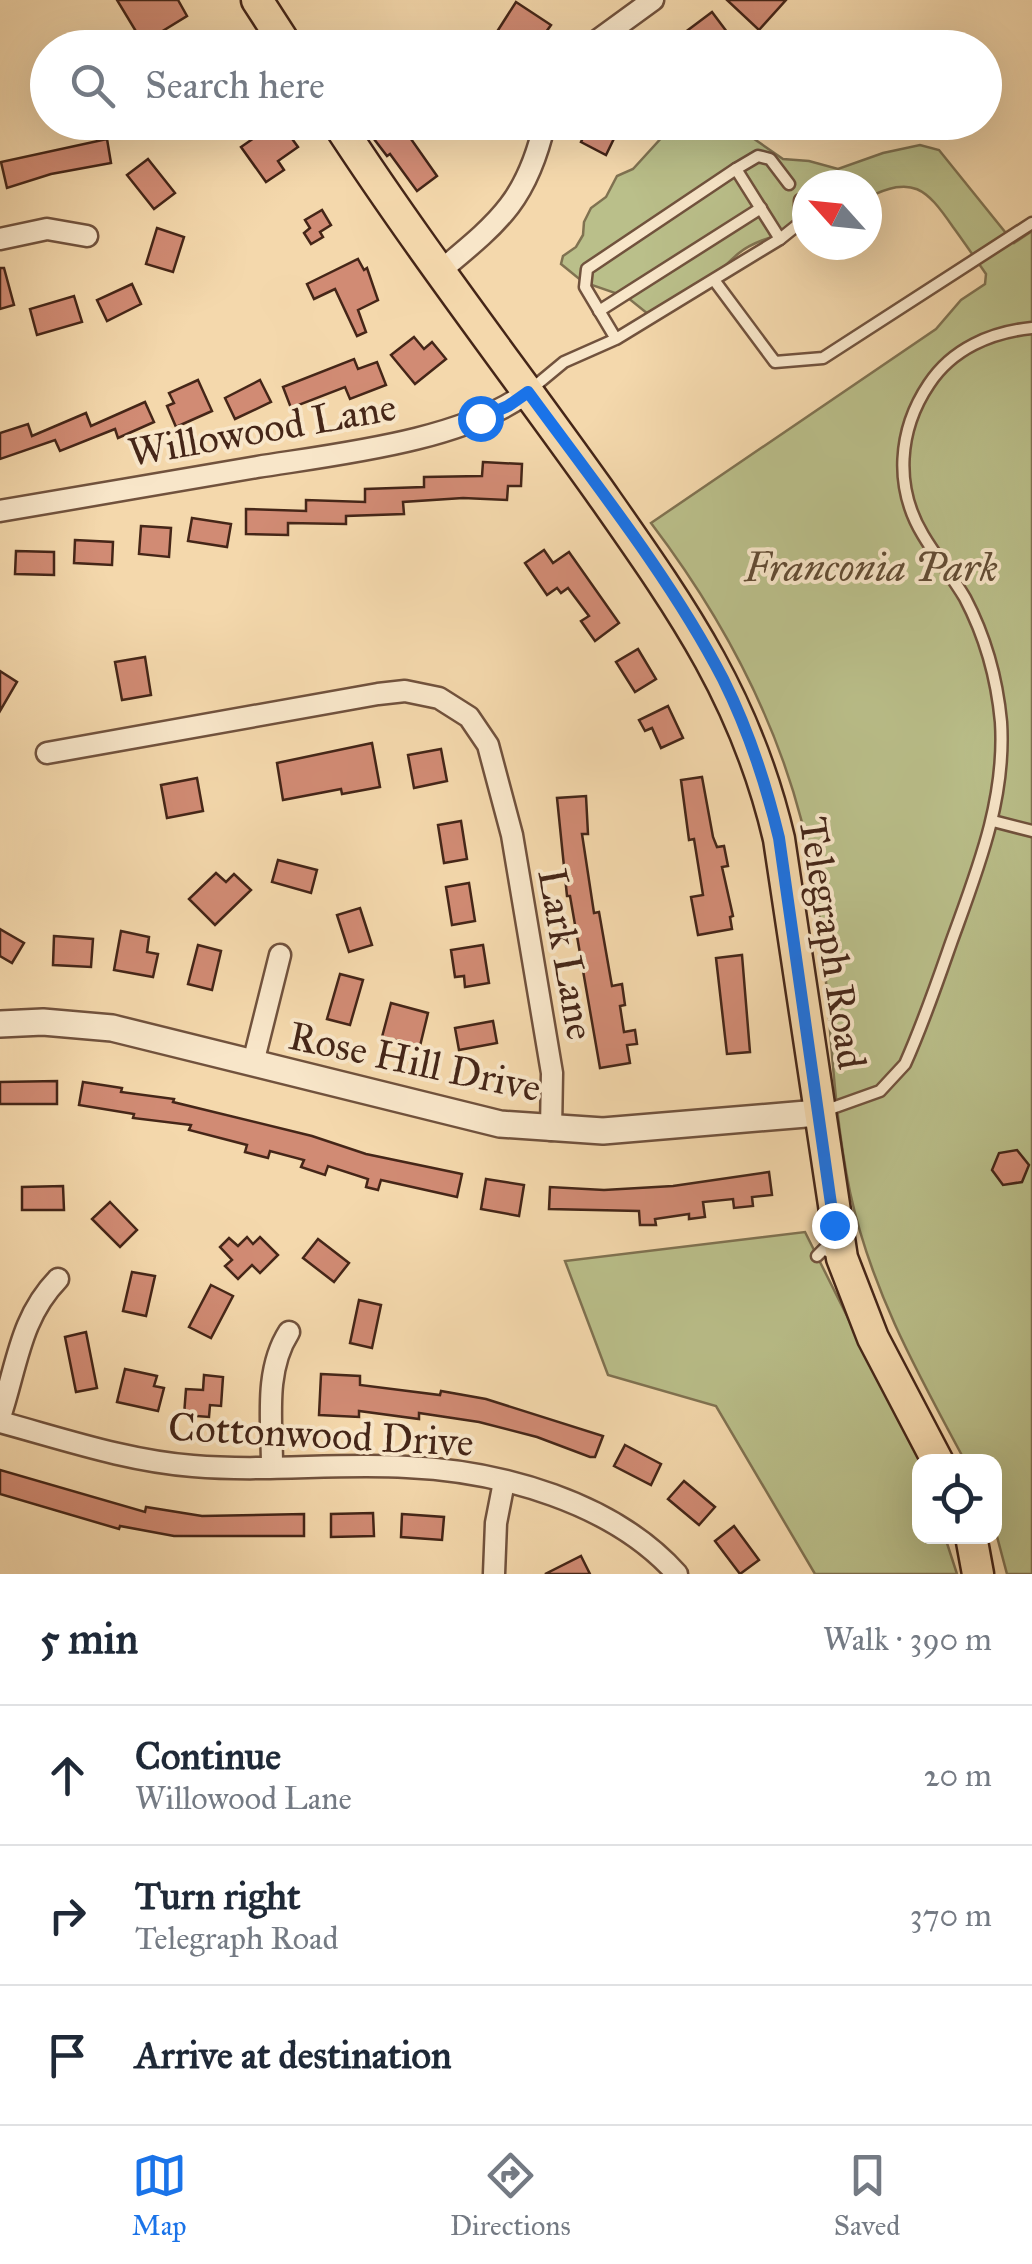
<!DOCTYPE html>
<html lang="en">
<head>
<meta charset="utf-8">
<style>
	:root { --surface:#fff; --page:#f6f6f7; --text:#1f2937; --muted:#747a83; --line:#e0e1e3; --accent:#1a73e8 }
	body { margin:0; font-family:"IM FELL Great Primer",serif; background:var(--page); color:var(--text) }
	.controls { position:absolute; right:30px; bottom:30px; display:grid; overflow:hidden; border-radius:20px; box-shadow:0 10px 40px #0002 }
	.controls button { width:90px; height:90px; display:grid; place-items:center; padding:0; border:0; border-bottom:2px solid var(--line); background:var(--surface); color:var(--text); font:50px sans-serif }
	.compass { position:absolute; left:792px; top:170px; width:90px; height:90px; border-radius:50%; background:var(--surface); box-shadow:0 10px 40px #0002; rotate:297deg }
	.stop { position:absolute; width:30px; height:30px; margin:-22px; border:8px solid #1a73e8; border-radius:50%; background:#fff }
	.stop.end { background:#1a73e8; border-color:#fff; box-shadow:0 2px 10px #0008 }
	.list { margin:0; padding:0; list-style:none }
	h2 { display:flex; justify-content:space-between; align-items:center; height:130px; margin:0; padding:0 40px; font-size:42px }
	h2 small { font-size:32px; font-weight:400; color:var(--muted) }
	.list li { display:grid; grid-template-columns:65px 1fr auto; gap:30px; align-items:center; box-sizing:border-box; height:140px; padding:0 40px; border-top:2px solid var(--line) }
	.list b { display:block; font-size:38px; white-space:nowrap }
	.list p { margin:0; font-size:32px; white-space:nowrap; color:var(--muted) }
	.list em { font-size:32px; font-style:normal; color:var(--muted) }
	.icon { flex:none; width:55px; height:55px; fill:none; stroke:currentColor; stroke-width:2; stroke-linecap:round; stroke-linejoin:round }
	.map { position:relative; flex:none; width:1032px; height:1574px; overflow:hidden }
	.search { position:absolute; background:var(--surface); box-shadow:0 10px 40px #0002; left:30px; right:30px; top:30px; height:110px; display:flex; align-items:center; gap:25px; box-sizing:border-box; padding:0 35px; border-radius:55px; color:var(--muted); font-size:38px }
	.sheet { height:550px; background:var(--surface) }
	nav { display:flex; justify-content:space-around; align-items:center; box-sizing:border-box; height:140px; border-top:2px solid var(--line); background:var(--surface); font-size:28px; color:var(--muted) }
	nav a { display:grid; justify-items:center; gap:5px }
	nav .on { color:var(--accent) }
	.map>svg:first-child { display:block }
	.green { fill:#babf8a; stroke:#807251; stroke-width:2.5 }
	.building { fill:#d18b74; stroke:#452618; stroke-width:2.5 }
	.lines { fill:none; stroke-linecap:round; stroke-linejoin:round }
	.service-casing { stroke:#71523d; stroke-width:15 }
	.minor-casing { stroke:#71523d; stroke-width:25 }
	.tertiary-casing { stroke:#71523d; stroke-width:30 }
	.primary-casing { stroke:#452618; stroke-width:35 }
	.service { stroke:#f8e6c9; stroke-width:10 }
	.minor { stroke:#f8e6c9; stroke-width:20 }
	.tertiary { stroke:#f8e6c9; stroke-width:25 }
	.primary { stroke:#f4d8ac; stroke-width:30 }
	.route { stroke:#1a73e8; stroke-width:12 }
	.labels { text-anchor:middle; stroke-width:8; stroke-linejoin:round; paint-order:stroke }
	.street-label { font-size:40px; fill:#452618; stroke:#f8e6c9 }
	.park-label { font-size:40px; font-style:italic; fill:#624c34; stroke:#f8e6c9 }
</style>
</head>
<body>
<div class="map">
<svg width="1032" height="1574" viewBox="0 0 1032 1574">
	<rect width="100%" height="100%" fill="#f4d8ac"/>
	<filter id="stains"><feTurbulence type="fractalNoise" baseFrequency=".002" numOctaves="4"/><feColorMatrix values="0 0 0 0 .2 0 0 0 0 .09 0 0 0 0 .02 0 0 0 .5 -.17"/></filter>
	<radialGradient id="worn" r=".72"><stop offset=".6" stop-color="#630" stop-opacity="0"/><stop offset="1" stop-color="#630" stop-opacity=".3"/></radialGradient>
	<g class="green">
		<path d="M682 123H731L783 159 809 161 838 169 883 153 920 145 939 150 1014 243 1032 231V1574H1007L995 1529 994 1462 965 1461C918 1374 871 1290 850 1192 829 1091 831 986 815 884 793 749 733 631 651 523L936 329 961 300 985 284 986 274C975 258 964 242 953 227 926 188 913 175 867 198V185H807V226C787 233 756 239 739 253 710 277 689 313 648 314L627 297 583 282 561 264 563 256 576 247 583 235 584 222 591 208 606 197 617 176 633 169 665 134Z"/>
		<path d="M805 1232 920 1462V1536L945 1537 957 1574H815L716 1406 608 1375 565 1261Z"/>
	</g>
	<g class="building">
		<path d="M117 0H178L187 16 143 43Z"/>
		<path d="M727 0H786L759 30Z"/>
		<path d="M516 2 551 25 541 39 533 34 525 48H508L493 38Z"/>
		<path d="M712 12 730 36 713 48H664Z"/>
		<path d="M263 122 276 136 285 129 298 147 278 161 284 170 266 182 241 147 254 138 249 132Z"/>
		<path d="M361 122H387L396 135 404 129 437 176 417 191 390 154 387 156Z"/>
		<path d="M591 122H622L606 155 581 142Z"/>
		<path d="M107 139 111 163 51 174 7 188 1 162Z"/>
		<path d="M148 159 175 193 154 209 127 175Z"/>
		<path d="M322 210 331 225 320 232 323 237 311 244 304 233 310 228 305 220Z"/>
		<path d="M157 228 184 237 173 272 146 264Z"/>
		<path d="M358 259 364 270 367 268 378 300 358 310 366 332 357 336 335 289 314 299 307 284Z"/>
		<path d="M0 268H4L14 305 0 309Z"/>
		<path d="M132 284 141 304 107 321 97 300Z"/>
		<path d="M74 296 82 322 37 335 30 309Z"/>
		<path d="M414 337 424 349 432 342 446 359 415 384 391 355Z"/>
		<path d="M354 359 358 369 377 362 386 385 350 399 345 387 291 408 283 387Z"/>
		<path d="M198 380 212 411 176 427 167 406 174 403 169 393Z"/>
		<path d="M260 380 271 402 235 419 225 398Z"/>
		<path d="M145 402 154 422 118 438 115 429 60 451 55 440 0 459V433L28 424 32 436 86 413 91 426Z"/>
		<path d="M483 462 522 464 521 486H508L507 500 463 498 403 502 404 514 346 516V524L288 523V535L246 534V509L306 511V500L365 502V489L424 487V477L482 476Z"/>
		<path d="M192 518 231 524 227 547 188 541Z"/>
		<path d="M141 526 171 528 169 557 139 554Z"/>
		<path d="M75 540 113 542 112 565 74 563Z"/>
		<path d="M544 550 553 563 569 552 619 623 595 641 581 621 589 616 568 588 561 593 557 588 547 595 525 563Z"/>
		<path d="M16 551 54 552V575L15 574Z"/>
		<path d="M638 649 656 679 635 692 616 662Z"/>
		<path d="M145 657 151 695 122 700 115 662Z"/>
		<path d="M0 671 17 682 0 711Z"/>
		<path d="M668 706 683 738 661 748 652 728 645 731 639 720Z"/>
		<path d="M372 743 380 787 342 794 341 789 283 800 277 763Z"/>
		<path d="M441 749 447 781 414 788 408 755Z"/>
		<path d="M702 777 713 837 717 847 724 846 728 866 722 867 733 916 730 917 732 929 698 935 691 897 703 895 694 839 689 840 681 780Z"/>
		<path d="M197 778 203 811 167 818 161 785Z"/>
		<path d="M586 796 588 834H582L594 913 599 912 612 986 622 984 625 1005 620 1006 624 1032 635 1030 637 1044 627 1045 630 1063 600 1068 570 896H567L557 798Z"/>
		<path d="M461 821 467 859 444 863 438 825Z"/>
		<path d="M278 860 317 870 311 893 272 882Z"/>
		<path d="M216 873 226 882 234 874 251 890 215 925 189 899Z"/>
		<path d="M469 883 475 921 452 925 446 887Z"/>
		<path d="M360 908 372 945 349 952 337 915Z"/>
		<path d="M0 929 24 943 12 963 0 956Z"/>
		<path d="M121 931 149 937 147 952 158 954 153 977 114 970Z"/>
		<path d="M54 936 93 939 91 967 53 965Z"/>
		<path d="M198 945 221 951 212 990 188 984Z"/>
		<path d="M483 945 489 983 465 987 464 976 455 977 451 950Z"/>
		<path d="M742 955 750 1052 727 1054 716 958Z"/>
		<path d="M340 974 363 980 350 1025 327 1019Z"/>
		<path d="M391 1003 428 1013 420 1046 382 1037Z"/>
		<path d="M493 1021 497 1043 459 1050 455 1028Z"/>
		<path d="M57 1081V1104H0V1082Z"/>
		<path d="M83 1082 122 1088 121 1092 174 1099 173 1102 312 1136 366 1154 462 1174 457 1197 381 1180 378 1190 366 1187 368 1179 328 1166 325 1175 301 1167 304 1160 270 1151 268 1158 245 1152 247 1145 189 1130 191 1125 133 1118 134 1114 79 1105Z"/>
		<path d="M1017 1150 1029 1165 1022 1182 1003 1185 992 1170 999 1153Z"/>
		<path d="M769 1172 772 1195 752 1197 753 1206 734 1208 733 1199 703 1202 705 1217 689 1219V1214L655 1219 656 1225H640L639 1211 549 1209 550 1187 604 1190 673 1186Z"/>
		<path d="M486 1179 524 1185 519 1216 481 1209Z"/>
		<path d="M63 1186 64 1210H22V1187Z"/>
		<path d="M110 1202 137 1230 120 1247 92 1219Z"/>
		<path d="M247 1237 253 1244 260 1237 278 1255 260 1273 252 1265 238 1279 225 1266 232 1260 220 1247 229 1238 238 1246Z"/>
		<path d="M318 1239 349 1263 334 1282 303 1258Z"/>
		<path d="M132 1272 155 1276 146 1316 123 1311Z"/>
		<path d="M211 1285 233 1296 211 1338 189 1327Z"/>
		<path d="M359 1300 381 1305 372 1348 350 1343Z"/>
		<path d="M86 1332 97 1388 76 1392 65 1337Z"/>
		<path d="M125 1369 157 1376 154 1386 164 1388 158 1411 117 1402Z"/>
		<path d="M321 1374 360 1376V1385L440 1395 441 1391 486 1399 603 1436 595 1457H590L537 1437 479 1422 419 1413V1419L359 1411V1417L319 1415Z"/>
		<path d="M204 1375 223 1377 221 1406 210 1405 209 1417 184 1415 186 1389 203 1390Z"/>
		<path d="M625 1445 661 1464 651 1485 614 1466Z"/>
		<path d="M0 1470 145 1512 146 1507 202 1516 304 1514V1536H174L120 1526 119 1529 0 1494Z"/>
		<path d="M684 1481 715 1507 699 1525 668 1499Z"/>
		<path d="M373 1513 374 1536 331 1537V1514Z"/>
		<path d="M402 1514 444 1517 442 1540 401 1537Z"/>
		<path d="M734 1526 759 1560 740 1574 715 1541Z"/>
		<path d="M581 1556 590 1574H545Z"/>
	</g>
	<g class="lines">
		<defs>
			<g id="service">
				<path d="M736 169 758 156 770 159 789 184"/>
				<path d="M780 239 800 223V200"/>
				<path d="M714 280 775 362 823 358 1032 223"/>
				<path d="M599 311 761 208"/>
				<path d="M529 391 564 362 616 339 585 287 587 269 736 169 780 239 616 339"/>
				<path d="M993 821 1032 831"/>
				<path d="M824 1111 880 1091 905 1064C923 1024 937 983 951 943 977 871 1006 800 1001 722 997 679 985 636 965 598 952 576 936 557 923 535 894 487 898 430 929 384 952 349 991 332 1032 328"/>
				<path d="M817 1256 824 1249 837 1256"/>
			</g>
			<g id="minor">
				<path d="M587 48 653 0"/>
				<path d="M0 239 47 229 87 236"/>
				<path d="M439 272C499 222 527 201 545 122"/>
				<path d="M0 511C86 496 171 482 257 467 338 454 462 441 528 392"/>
				<path d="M47 753 378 694 405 691 439 698 469 717 488 745 512 835 552 1073 551 1130"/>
				<path d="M253 1063 280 955"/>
				<path d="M0 1417C17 1366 20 1318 58 1279"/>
				<path d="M0 1422C63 1439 127 1461 193 1466 264 1472 336 1463 407 1467 500 1471 613 1502 677 1574"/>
				<path d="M272 1466C272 1421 264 1371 289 1332"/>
				<path d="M494 1574 496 1523 504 1482"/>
			</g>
			<path id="tertiary" d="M0 1024 43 1022 112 1028 500 1124 603 1131 818 1113"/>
			<g id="primary">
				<path d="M257 0 288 48"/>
				<path d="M337 122C419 248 511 367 598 489 680 606 746 697 779 839L842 1258 873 1338 938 1462"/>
				<path d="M971 1536 978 1574"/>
			</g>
		</defs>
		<use href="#service" class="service-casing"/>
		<use href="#minor" class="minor-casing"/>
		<use href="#tertiary" class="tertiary-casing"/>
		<use href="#primary" class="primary-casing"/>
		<use href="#service" class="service"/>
		<use href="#minor" class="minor"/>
		<use href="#tertiary" class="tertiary"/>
		<use href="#primary" class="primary"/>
	</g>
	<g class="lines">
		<path class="route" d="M480 418 508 406 528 392C594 482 672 580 723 679 748 729 766 784 779 838L834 1225"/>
	</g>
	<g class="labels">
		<g class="street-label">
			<text transform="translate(262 429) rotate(-10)" y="14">Willowood Lane</text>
			<text transform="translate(833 943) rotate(81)" y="14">Telegraph Road</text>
			<text transform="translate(567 954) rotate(80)" y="14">Lark Lane</text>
			<text transform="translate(415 1061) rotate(12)" y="14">Rose Hill Drive</text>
			<text transform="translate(321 1434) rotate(3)" y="14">Cottonwood Drive</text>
		</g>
		<g class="park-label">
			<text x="871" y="581">Franconia Park</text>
		</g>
	</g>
	<rect width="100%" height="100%" filter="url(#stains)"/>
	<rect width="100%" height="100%" fill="url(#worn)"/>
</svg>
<div class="controls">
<button><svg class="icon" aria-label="locate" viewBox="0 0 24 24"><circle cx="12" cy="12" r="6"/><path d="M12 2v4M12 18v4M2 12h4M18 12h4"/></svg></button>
</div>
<svg class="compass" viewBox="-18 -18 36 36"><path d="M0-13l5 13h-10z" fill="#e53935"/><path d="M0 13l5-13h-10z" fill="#747a83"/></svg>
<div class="stop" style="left:480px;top:418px"></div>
<div class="stop end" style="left:834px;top:1225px"></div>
<div class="search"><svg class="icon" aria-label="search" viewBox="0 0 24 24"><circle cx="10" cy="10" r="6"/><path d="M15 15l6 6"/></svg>Search here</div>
</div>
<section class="sheet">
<h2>5 min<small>Walk · 390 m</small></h2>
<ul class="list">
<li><svg class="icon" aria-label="ahead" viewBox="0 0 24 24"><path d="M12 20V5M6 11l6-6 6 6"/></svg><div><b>Continue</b><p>Willowood Lane</p></div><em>20 m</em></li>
<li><svg class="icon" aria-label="right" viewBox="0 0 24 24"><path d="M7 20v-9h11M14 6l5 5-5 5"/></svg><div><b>Turn right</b><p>Telegraph Road</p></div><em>370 m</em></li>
<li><svg class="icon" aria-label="arrive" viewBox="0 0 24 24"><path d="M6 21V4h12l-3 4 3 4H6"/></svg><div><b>Arrive at destination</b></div></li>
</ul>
</section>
<nav>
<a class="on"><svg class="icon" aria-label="map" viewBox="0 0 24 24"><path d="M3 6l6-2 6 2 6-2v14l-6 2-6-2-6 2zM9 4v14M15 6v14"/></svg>Map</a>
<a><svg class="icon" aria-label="directions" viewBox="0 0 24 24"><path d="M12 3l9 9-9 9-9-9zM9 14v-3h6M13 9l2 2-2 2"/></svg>Directions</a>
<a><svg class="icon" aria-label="saved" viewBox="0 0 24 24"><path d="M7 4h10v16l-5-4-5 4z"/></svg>Saved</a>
</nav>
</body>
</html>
